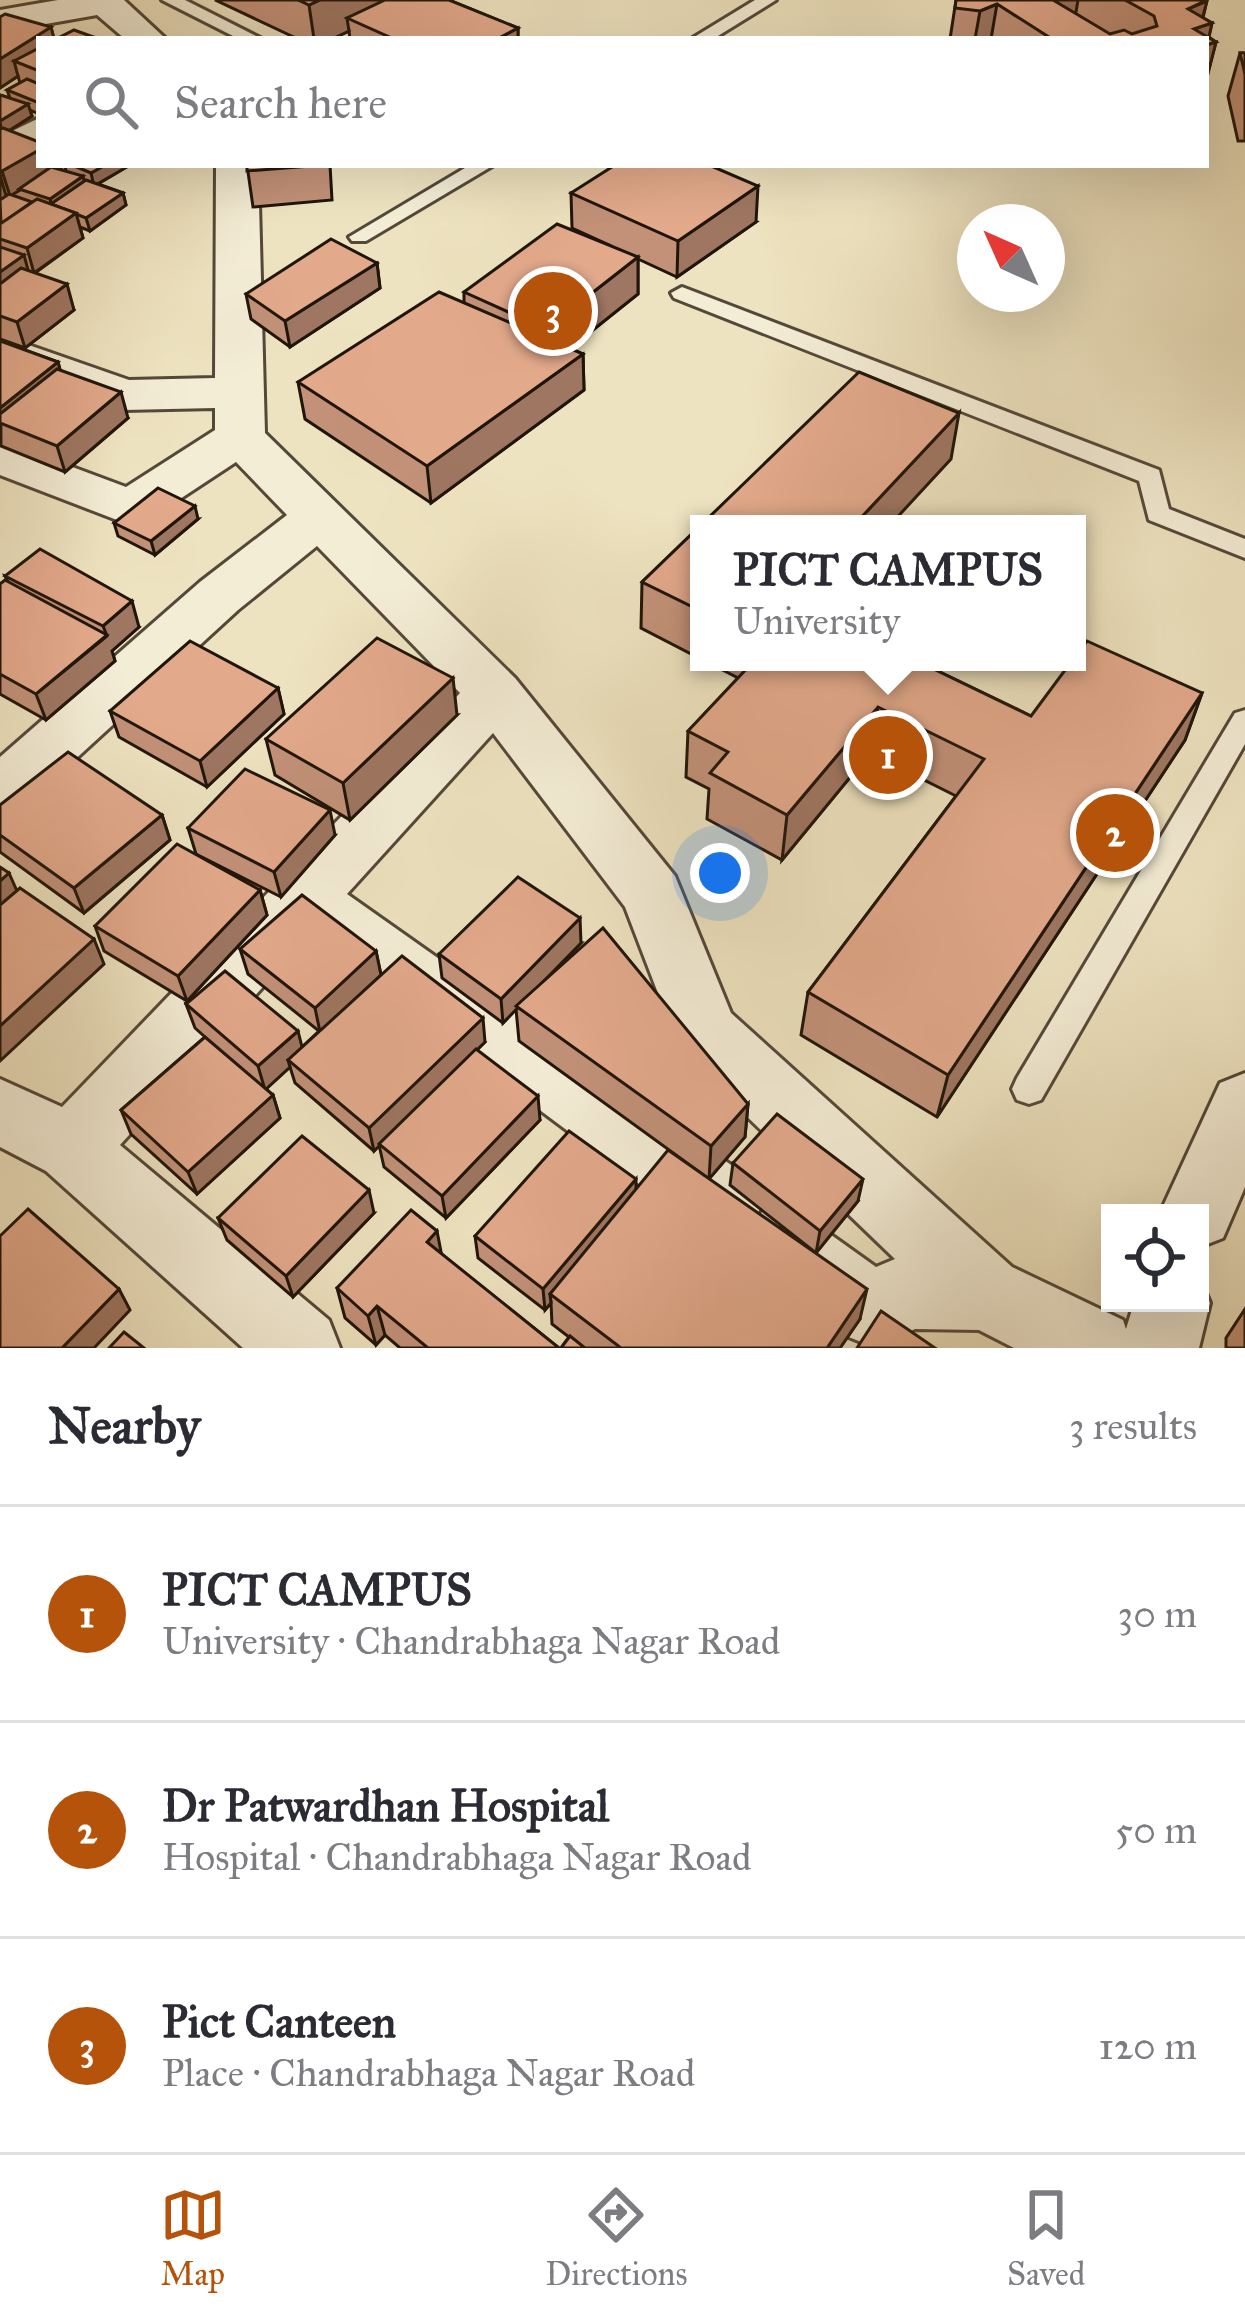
<!DOCTYPE html>
<html lang="en">
<head>
<meta charset="utf-8">
<style>
	:root { --surface:#fff; --page:#f2f2f3; --text:#2b2b33; --muted:#7c7c81; --line:#e1e1e2; --accent:#b45309 }
	body { margin:0; font-family:"IM FELL Great Primer",serif; background:var(--page); color:var(--text) }
	.controls { position:absolute; right:36px; bottom:36px; display:grid; overflow:hidden; border-radius:0px; box-shadow:0 12px 48px #0002 }
	.controls button { width:108px; height:108px; display:grid; place-items:center; padding:0; border:0; border-bottom:3px solid var(--line); background:var(--surface); color:var(--text); font:60px sans-serif }
	.compass { position:absolute; left:957px; top:204px; width:108px; height:108px; border-radius:50%; background:var(--surface); box-shadow:0 12px 48px #0002; rotate:315deg }
	.you { position:absolute; left:720px; top:873px; width:42px; height:42px; margin:-30px; border:9px solid #fff; border-radius:50%; background:#1a73e8; box-shadow:0 0 0 18px #1a73e833 }
	.badge { display:grid; place-items:center; width:78px; height:78px; border-radius:50%; background:var(--accent); color:#fff; font-size:39px; font-weight:700 }
	.pin { position:absolute; translate:-50% -50%; border:6px solid #fff; box-shadow:0 3px 12px #0006 }
	.popup { position:absolute; left:690px; top:515px; width:396px; height:156px; box-sizing:border-box; display:grid; place-content:center; border-radius:0px; background:var(--surface); filter:drop-shadow(0 3px 9px #0005); font-size:39px; white-space:nowrap; color:var(--muted) }
	.popup b { font-size:45px; color:var(--text) }
	.popup::after { content:''; position:absolute; left:50%; top:100%; margin-left:-24px; border:24px solid transparent; border-top-color:var(--surface) }
	.list { margin:0; padding:0; list-style:none }
	h2 { display:flex; justify-content:space-between; align-items:center; height:156px; margin:0; padding:0 48px; font-size:51px }
	h2 small { font-size:39px; font-weight:400; color:var(--muted) }
	.list li { display:grid; grid-template-columns:78px 1fr auto; gap:36px; align-items:center; box-sizing:border-box; height:216px; padding:0 48px; border-top:3px solid var(--line) }
	.list b { display:block; font-size:45px; white-space:nowrap }
	.list p { margin:0; font-size:39px; white-space:nowrap; color:var(--muted) }
	.list em { font-size:39px; font-style:normal; color:var(--muted) }
	.icon { flex:none; width:66px; height:66px; fill:none; stroke:currentColor; stroke-width:2; stroke-linecap:round; stroke-linejoin:round }
	.map { position:relative; flex:none; width:1245px; height:1348px; overflow:hidden }
	.search { position:absolute; background:var(--surface); box-shadow:0 12px 48px #0002; left:36px; right:36px; top:36px; height:132px; display:flex; align-items:center; gap:30px; box-sizing:border-box; padding:0 42px; border-radius:0px; color:var(--muted); font-size:45px }
	.sheet { height:804px; background:var(--surface) }
	nav { display:flex; justify-content:space-around; align-items:center; box-sizing:border-box; height:168px; border-top:3px solid var(--line); background:var(--surface); font-size:33px; color:var(--muted) }
	nav a { display:grid; justify-items:center; gap:6px }
	nav .on { color:var(--accent) }
	.map>svg:first-child { display:block }
	.lines { fill:none; stroke-linecap:round; stroke-linejoin:round }
	.lane-casing { stroke:#544838; stroke-width:6 }
	.street-casing { stroke:#544838; stroke-width:6 }
	.lane { fill:#f4edd6; fill-rule:evenodd }
	.street { fill:#f4edd6; fill-rule:evenodd }
	.wall { fill:#c29178; stroke:#20150a; stroke-width:3 }
	.shaded-wall { fill:#9e7661; stroke:#20150a; stroke-width:3 }
	.building { fill:#e2a98b; stroke:#20150a; stroke-width:3 }
</style>
</head>
<body>
<div class="map">
<svg width="1245" height="1348" viewBox="0 0 1245 1348">
	<rect width="100%" height="100%" fill="#eee3c0"/>
	<filter id="stains"><feTurbulence type="fractalNoise" baseFrequency=".00167" numOctaves="4"/><feColorMatrix values="0 0 0 0 .2 0 0 0 0 .09 0 0 0 0 .02 0 0 0 .5 -.17"/></filter>
	<radialGradient id="worn" r=".72"><stop offset=".6" stop-color="#630" stop-opacity="0"/><stop offset="1" stop-color="#630" stop-opacity=".3"/></radialGradient>
	<g class="lines">
		<defs>
			<g id="lane">
				<path d="M162 0H185L262 39H239Z"/>
				<path d="M755 0H776L713 39H691Z"/>
				<path d="M470 165H494L366 241H352L349 237Z"/>
				<path d="M682 287 1159 470 1169 509 1245 539V558L1149 520 1139 481 674 298 671 293Z"/>
				<path d="M1245 710V744L1041 1100 1029 1104 1017 1100 1012 1089 1017 1078 1235 713Z"/>
			</g>
			<g id="street">
				<path d="M58 0H124L166 39H125L97 15 0 32V10Z"/>
				<path d="M39 118V147L0 166V137Z"/>
				<path d="M40 165H89L15 218 0 222V190Z"/>
				<path d="M216 165H258L265 433 515 678 675 876 731 1013 1012 1267 1123 1320 1126 1329 1134 1303H1200V1279L1210 1303 1199 1348H1014L979 1330 915 1329 882 1345 866 1344 839 1333 773 1284 762 1258 773 1232 800 1222 827 1232 876 1267 895 1259 681 1053 625 907 493 733 347 894 751 1179 762 1204 751 1229 725 1239 699 1229 308 937 120 1145 329 1320 340 1348H243L46 1171 0 1147V1079L62 1107 460 693 317 546 238 610 21 809 0 816V757L200 582 287 515 236 462 148 520 130 525 0 475V440L126 487 215 430V408L124 410 0 365V335L129 380 215 378Z"/>
				<path d="M1245 1073V1187L1223 1238 1200 1247V1213H1160L1220 1083Z"/>
			</g>
		</defs>
		<use href="#lane" class="lane-casing"/>
		<use href="#street" class="street-casing"/>
		<use href="#lane" class="lane"/>
		<use href="#street" class="street"/>
	</g>
	<g class="wall">
		<path d="M215 0H449L518 28V39H350L349 31 332 39H298Z"/>
		<path d="M956 0H1207L1203 18 1212 23 1209 37 1216 42 1206 81V39H950Z"/>
		<path d="M0 17 51 27 54 39H39V114L30 110 32 116 10 130 53 167 66 171 65 165H130L98 184 123 193 126 205 90 231 80 227 83 238 35 273 74 310 25 348 0 339V95L10 98 7 90 20 83 18 76 0 88Z"/>
		<path d="M1240 53H1245V141H1238L1228 96Z"/>
		<path d="M247 165H330L332 200 253 207Z"/>
		<path d="M571 193 756 222 677 277 638 259V294L570 348 583 354 584 390 431 503 305 419 298 382 464 303V292L609 245 572 228Z"/>
		<path d="M377 263 380 288 290 347 251 319 246 294Z"/>
		<path d="M0 341 58 362 60 370 128 418 65 472 1 446Z"/>
		<path d="M198 519 155 555 118 536 114 523Z"/>
		<path d="M699 527V658L641 628 642 582Z"/>
		<path d="M5 576 139 627 112 651 115 661 46 720 0 694V584L8 582Z"/>
		<path d="M707 662H919L1031 716 1202 693 1185 740 937 1117 801 1035 808 992 956 796 870 753 782 860 707 819 709 789 686 777 688 731 738 678Z"/>
		<path d="M278 688 284 714 207 787 119 737 110 711Z"/>
		<path d="M457 715 350 820 275 775 266 739Z"/>
		<path d="M0 805 162 815 170 840 84 913 0 852Z"/>
		<path d="M188 828 335 835 281 897 196 854Z"/>
		<path d="M260 890 267 915 187 1001 104 951 95 926Z"/>
		<path d="M581 943 540 985 748 1104 745 1137 709 1179 519 1041 516 1009 503 1023 442 978 439 954Z"/>
		<path d="M240 949 376 951 381 975 485 1042 477 1050 540 1120 446 1218 384 1167 379 1145 374 1151 295 1083 290 1067 266 1089 273 1095 280 1118 197 1194 131 1134 121 1110 205 1037 195 1028 186 1004 302 1047 319 1031 248 974Z"/>
		<path d="M733 1163 858 1201 816 1253 730 1185Z"/>
		<path d="M636 1189 860 1319 840 1348H561L569 1337 552 1324 551 1303 545 1310 478 1258 475 1236Z"/>
		<path d="M374 1213 293 1297 227 1240 218 1218Z"/>
		<path d="M441 1254 559 1348H400L385 1335 376 1345 345 1318 337 1288Z"/>
		<path d="M1245 1309V1348H1226V1338Z"/>
	</g>
	<g class="shaded-wall">
		<path d="M320 0H413L347 18 349 31 332 39H314L309 5Z"/>
		<path d="M1039 0H1078L1075 18Z"/>
		<path d="M1207 1 1200 27 1212 23 1207 45 1216 42 1206 81V39H1181L1188 9Z"/>
		<path d="M997 4 991 39H975L980 11Z"/>
		<path d="M51 27 54 39H39V63L14 61 18 76 0 88V59Z"/>
		<path d="M518 28V39H497Z"/>
		<path d="M28 104 32 116 2 135 0 121Z"/>
		<path d="M39 150V165H52L54 170 10 196 2 171Z"/>
		<path d="M105 165H130L94 186 91 173Z"/>
		<path d="M0 175 7 199 0 204Z"/>
		<path d="M83 176 86 189 52 206 50 199Z"/>
		<path d="M758 186 756 222 677 277 678 241Z"/>
		<path d="M123 193 126 205 90 231 86 218Z"/>
		<path d="M76 213 83 238 34 273 27 248Z"/>
		<path d="M24 255 31 281 0 303V272Z"/>
		<path d="M638 257V294L548 366 546 329Z"/>
		<path d="M377 263 380 288 290 347 285 321Z"/>
		<path d="M67 284 74 310 25 348 17 322Z"/>
		<path d="M583 354 584 390 431 503 427 466Z"/>
		<path d="M58 362 65 388 0 423V408Z"/>
		<path d="M121 392 128 418 65 472 57 446Z"/>
		<path d="M959 413 951 459 891 524H855Z"/>
		<path d="M195 506 198 519 155 555 151 541Z"/>
		<path d="M132 601 139 627 112 651 115 661 46 720 36 694 107 636 103 626Z"/>
		<path d="M453 678 457 715 350 820 343 783Z"/>
		<path d="M278 688 284 714 207 787 200 761Z"/>
		<path d="M1202 693 1185 740 937 1117 948 1075Z"/>
		<path d="M878 707 870 753 782 860 787 815Z"/>
		<path d="M330 810 335 835 281 897 274 872Z"/>
		<path d="M162 815 170 840 84 913 74 888Z"/>
		<path d="M9 873 20 898 0 917V881Z"/>
		<path d="M260 890 267 915 187 1001 178 976Z"/>
		<path d="M580 918 581 943 503 1023 501 999Z"/>
		<path d="M94 939 104 964 0 1061V1026Z"/>
		<path d="M376 951 381 975 320 1032 315 1008Z"/>
		<path d="M483 1018 485 1042 374 1151 369 1128Z"/>
		<path d="M298 1031 304 1055 288 1060 290 1067 265 1090 258 1066Z"/>
		<path d="M273 1095 280 1118 197 1194 188 1172Z"/>
		<path d="M538 1096 540 1120 446 1218 442 1196Z"/>
		<path d="M748 1104 745 1137 709 1179 711 1146Z"/>
		<path d="M636 1179V1202L550 1294 551 1303 545 1310 543 1289Z"/>
		<path d="M863 1179 858 1201 816 1253 820 1231Z"/>
		<path d="M369 1190 374 1213 293 1297 286 1276Z"/>
		<path d="M437 1231 443 1262 427 1242Z"/>
		<path d="M119 1289 130 1310 94 1348H62Z"/>
		<path d="M867 1289 860 1319 840 1348H827Z"/>
		<path d="M377 1306 385 1335 376 1345 368 1316Z"/>
	</g>
	<g class="building">
		<path d="M298 0H320L309 5Z"/>
		<path d="M385 0H449L518 28 497 39H394L347 18Z"/>
		<path d="M956 0H1053L1110 34 1124 30 1132 34 1157 26 1154 16 1125 0H1207L1188 9 1212 23 1194 29 1216 42 1206 45V39H1052L997 4 980 11 955 8Z"/>
		<path d="M5 14 51 27 0 59V17Z"/>
		<path d="M74 30 99 39H56Z"/>
		<path d="M39 48V71L14 61Z"/>
		<path d="M1240 53H1245V74Z"/>
		<path d="M27 79 39 84V103L7 90Z"/>
		<path d="M0 95 28 104 0 121Z"/>
		<path d="M3 128 39 142V150L2 171H0V129Z"/>
		<path d="M72 165H105L91 173Z"/>
		<path d="M247 165H324L247 171Z"/>
		<path d="M615 165H709L758 186 678 241 571 193Z"/>
		<path d="M51 167 83 176 50 199 19 189Z"/>
		<path d="M86 180 123 193 86 218 51 204Z"/>
		<path d="M9 194 32 202 1 224 0 200Z"/>
		<path d="M37 199 76 213 27 248 0 239V224Z"/>
		<path d="M557 224 638 257 546 329 464 292Z"/>
		<path d="M331 239 377 263 285 321 246 294Z"/>
		<path d="M0 247 24 255 0 272Z"/>
		<path d="M21 268 67 284 17 322 0 316V284Z"/>
		<path d="M439 292 583 354 427 466 298 382Z"/>
		<path d="M0 341 58 362 0 408Z"/>
		<path d="M57 369 121 392 57 446 0 423V414Z"/>
		<path d="M859 372 959 413 855 524H702Z"/>
		<path d="M158 488 195 506 151 541 114 523Z"/>
		<path d="M699 527V610L642 582Z"/>
		<path d="M40 549 132 601 103 626 5 576Z"/>
		<path d="M5 580 107 635 36 694 0 674V584Z"/>
		<path d="M377 638 453 678 343 783 266 739Z"/>
		<path d="M190 641 278 688 200 761 110 711Z"/>
		<path d="M1087 641 1202 693 948 1075 808 992 984 759 878 707 787 815 710 773 728 752 688 731 753 662H919L1031 716 1071 662H1077V654Z"/>
		<path d="M68 752 162 815 74 888 0 835V805Z"/>
		<path d="M245 769 330 810 274 872 188 828Z"/>
		<path d="M177 844 260 890 178 976 95 926Z"/>
		<path d="M0 867 9 873 0 881Z"/>
		<path d="M518 877 580 918 501 999 439 954Z"/>
		<path d="M20 888 94 939 0 1026V905Z"/>
		<path d="M302 895 376 951 315 1008 240 949Z"/>
		<path d="M603 928 748 1104 711 1146 516 1006Z"/>
		<path d="M402 956 483 1018 369 1128 288 1060Z"/>
		<path d="M225 971 298 1031 258 1066 186 1004Z"/>
		<path d="M205 1037 273 1095 188 1172 121 1110Z"/>
		<path d="M476 1049 538 1096 442 1196 379 1144Z"/>
		<path d="M777 1114 863 1179 820 1231 733 1163Z"/>
		<path d="M569 1131 636 1179 543 1289 475 1236Z"/>
		<path d="M302 1136 369 1190 286 1276 218 1218Z"/>
		<path d="M668 1150 867 1289 827 1348H621L550 1294Z"/>
		<path d="M28 1209 119 1289 62 1348H0V1236Z"/>
		<path d="M411 1210 437 1231 427 1242 559 1348H428L377 1306 368 1316 337 1288Z"/>
		<path d="M881 1311 935 1348H857Z"/>
		<path d="M124 1332 144 1348H109Z"/>
		<path d="M570 1336 585 1348H561Z"/>
	</g>
	<rect width="100%" height="100%" filter="url(#stains)"/>
	<rect width="100%" height="100%" fill="url(#worn)"/>
</svg>
<div class="controls">
<button><svg class="icon" aria-label="locate" viewBox="0 0 24 24"><circle cx="12" cy="12" r="6"/><path d="M12 2v4M12 18v4M2 12h4M18 12h4"/></svg></button>
</div>
<svg class="compass" viewBox="-18 -18 36 36"><path d="M0-13l5 13h-10z" fill="#e53935"/><path d="M0 13l5-13h-10z" fill="#7c7c81"/></svg>
<div class="you"></div>
<div class="pin badge" style="left:888px;top:755px">1</div>
<div class="popup"><b>PICT CAMPUS</b>University</div>
<div class="pin badge" style="left:1115px;top:833px">2</div>
<div class="pin badge" style="left:553px;top:311px">3</div>
<div class="search"><svg class="icon" aria-label="search" viewBox="0 0 24 24"><circle cx="10" cy="10" r="6"/><path d="M15 15l6 6"/></svg>Search here</div>
</div>
<section class="sheet">
<h2>Nearby<small>3 results</small></h2>
<ul class="list">
<li><span class="badge">1</span><div><b>PICT CAMPUS</b><p>University · Chandrabhaga Nagar Road</p></div><em>30 m</em></li>
<li><span class="badge">2</span><div><b>Dr Patwardhan Hospital</b><p>Hospital · Chandrabhaga Nagar Road</p></div><em>50 m</em></li>
<li><span class="badge">3</span><div><b>Pict Canteen</b><p>Place · Chandrabhaga Nagar Road</p></div><em>120 m</em></li>
</ul>
</section>
<nav>
<a class="on"><svg class="icon" aria-label="map" viewBox="0 0 24 24"><path d="M3 6l6-2 6 2 6-2v14l-6 2-6-2-6 2zM9 4v14M15 6v14"/></svg>Map</a>
<a><svg class="icon" aria-label="directions" viewBox="0 0 24 24"><path d="M12 3l9 9-9 9-9-9zM9 14v-3h6M13 9l2 2-2 2"/></svg>Directions</a>
<a><svg class="icon" aria-label="saved" viewBox="0 0 24 24"><path d="M7 4h10v16l-5-4-5 4z"/></svg>Saved</a>
</nav>
</body>
</html>
